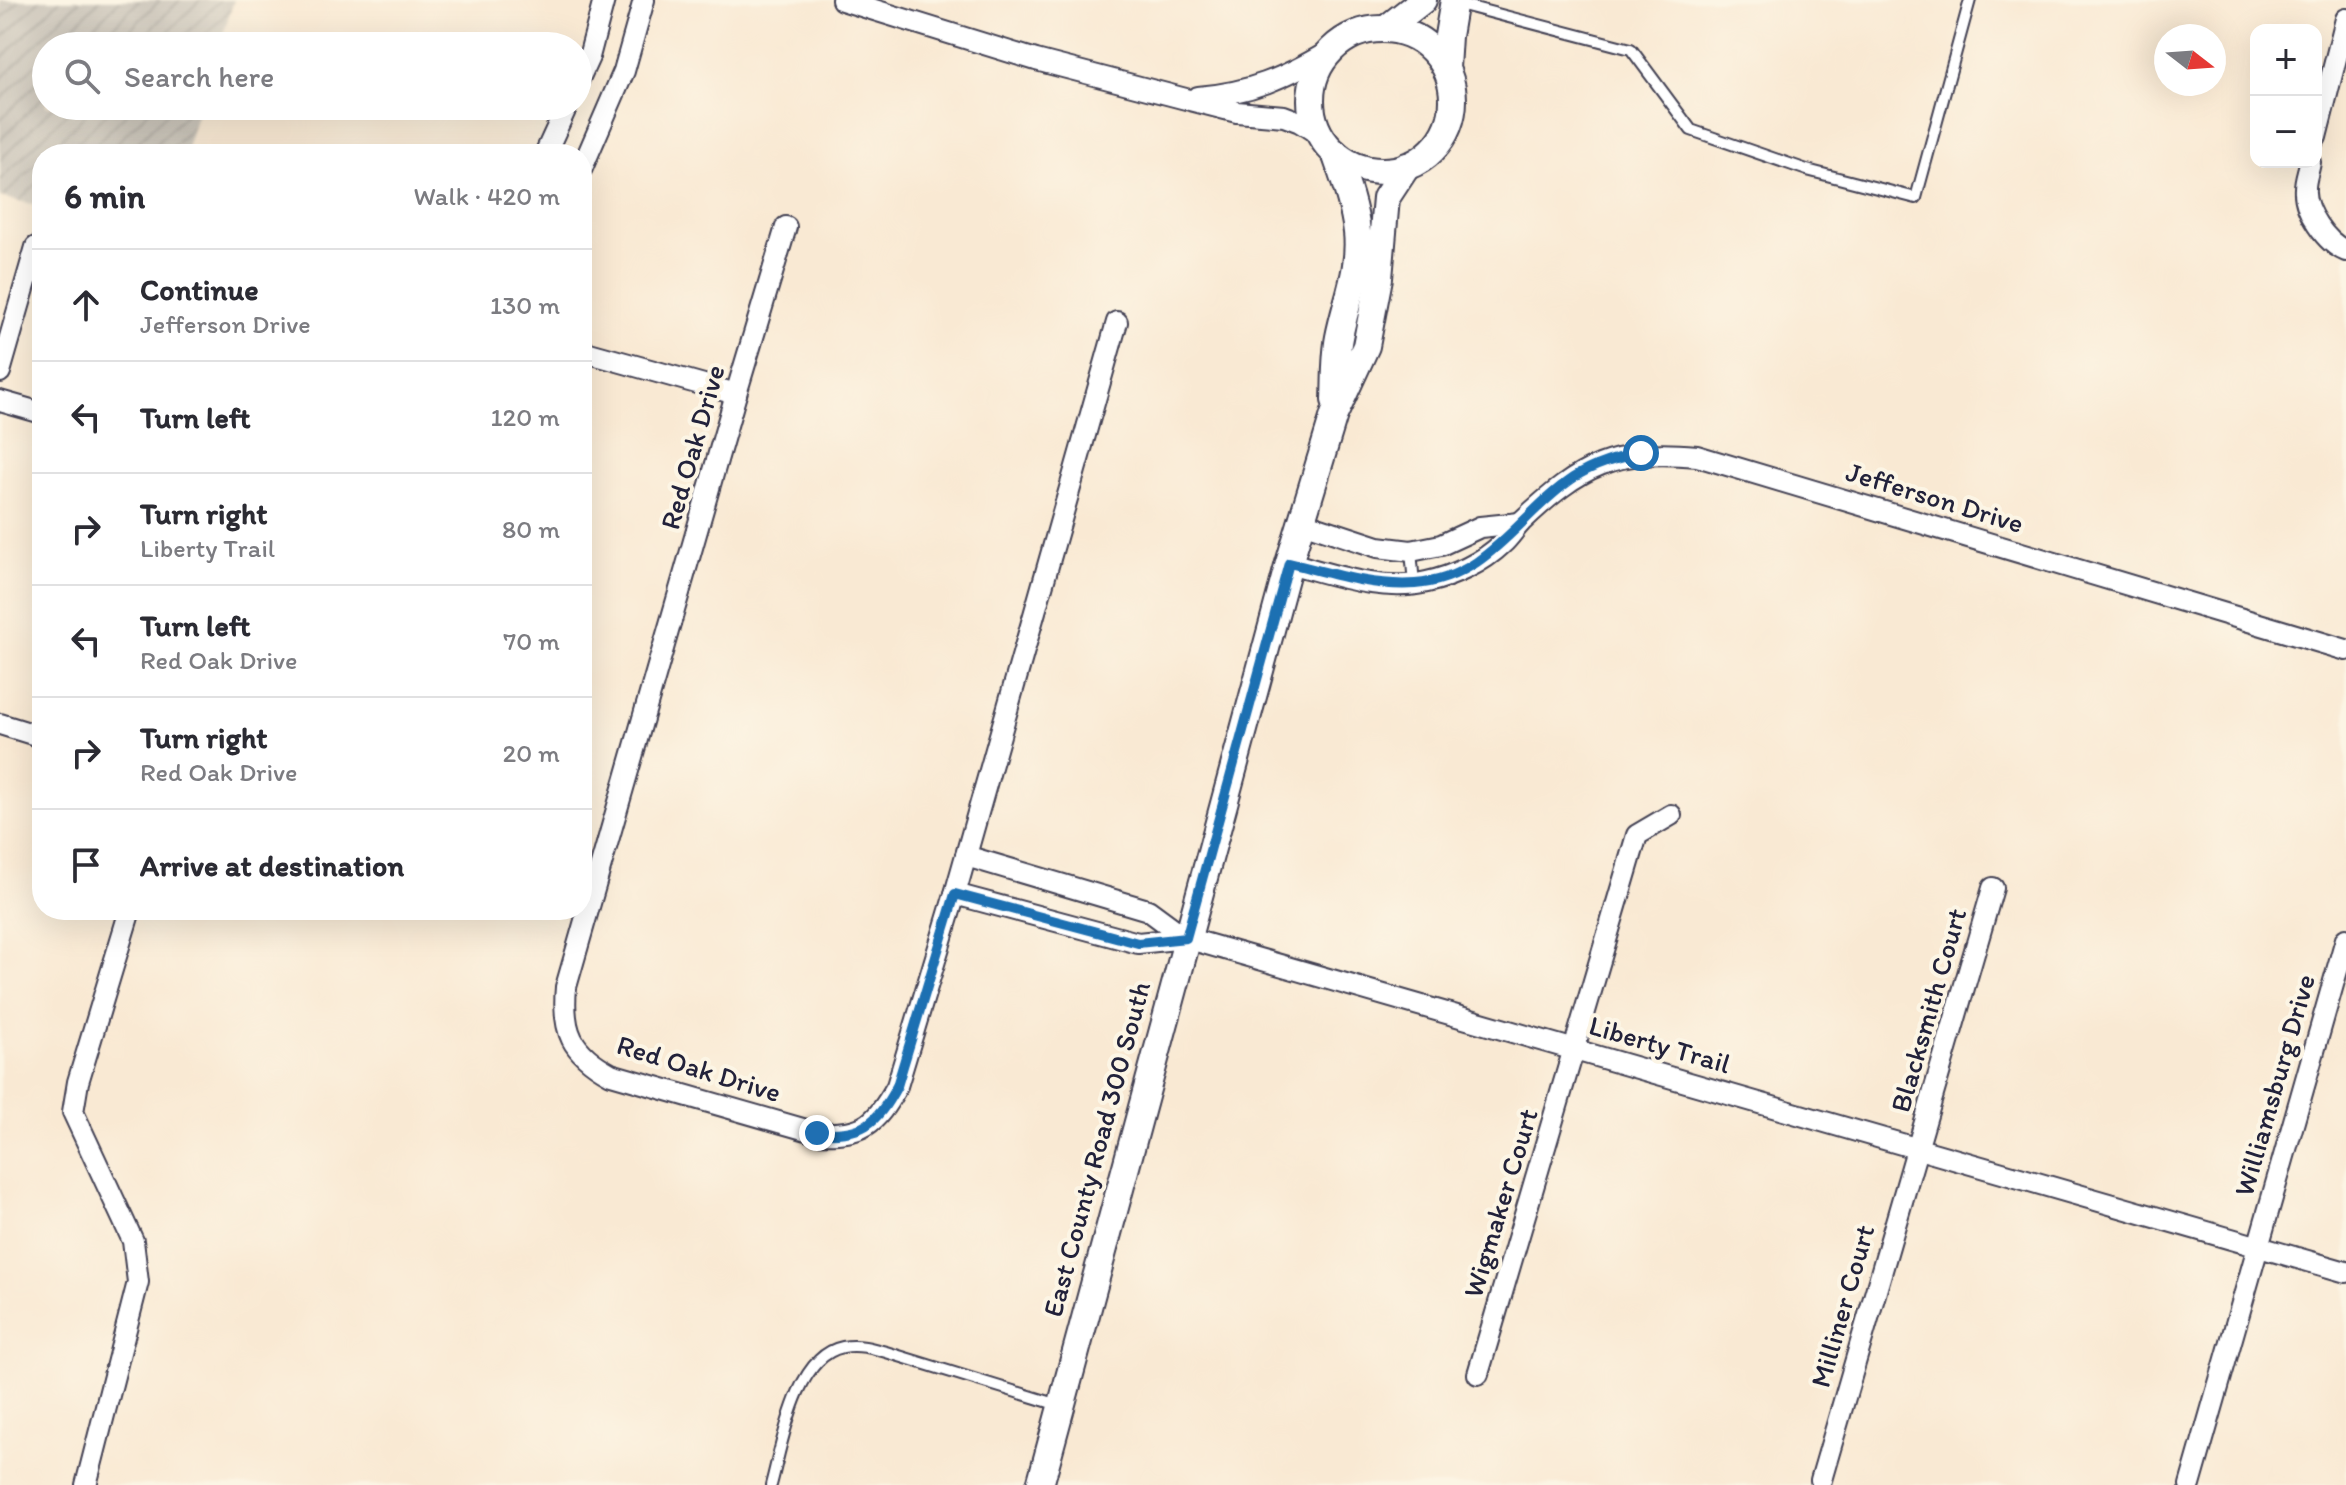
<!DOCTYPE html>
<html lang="en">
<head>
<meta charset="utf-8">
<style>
	:root { --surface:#fff; --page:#f2f2f3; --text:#2b2b33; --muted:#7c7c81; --line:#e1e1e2 }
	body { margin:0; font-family:Itim,sans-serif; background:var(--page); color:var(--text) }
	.controls { position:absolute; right:24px; top:24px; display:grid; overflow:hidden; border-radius:16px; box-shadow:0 8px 32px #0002 }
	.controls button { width:72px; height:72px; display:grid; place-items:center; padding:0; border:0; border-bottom:2px solid var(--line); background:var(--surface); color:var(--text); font:40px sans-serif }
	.compass { position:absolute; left:2154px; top:24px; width:72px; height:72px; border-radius:50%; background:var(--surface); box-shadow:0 8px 32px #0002; rotate:107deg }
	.stop { position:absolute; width:24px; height:24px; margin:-18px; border:6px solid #1f6fb2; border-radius:50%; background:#fff }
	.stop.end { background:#1f6fb2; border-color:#fff; box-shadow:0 2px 8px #0008 }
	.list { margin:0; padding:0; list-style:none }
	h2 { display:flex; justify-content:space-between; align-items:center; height:104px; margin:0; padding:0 32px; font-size:34px }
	h2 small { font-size:26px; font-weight:400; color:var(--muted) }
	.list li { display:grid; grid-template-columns:52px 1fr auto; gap:24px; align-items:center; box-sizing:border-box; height:112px; padding:0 32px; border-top:2px solid var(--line) }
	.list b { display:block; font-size:30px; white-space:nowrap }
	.list p { margin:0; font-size:26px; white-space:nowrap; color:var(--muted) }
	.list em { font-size:26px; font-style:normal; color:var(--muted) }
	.icon { flex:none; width:44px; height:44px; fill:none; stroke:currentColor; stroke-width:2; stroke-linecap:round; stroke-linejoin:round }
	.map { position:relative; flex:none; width:2346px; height:1485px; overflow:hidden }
	.search { position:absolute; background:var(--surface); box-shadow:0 8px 32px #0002; left:32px; top:32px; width:560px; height:88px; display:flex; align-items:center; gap:20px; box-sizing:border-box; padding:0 28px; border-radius:44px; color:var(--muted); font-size:30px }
	.panel { position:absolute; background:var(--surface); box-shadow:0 8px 32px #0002; left:32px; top:144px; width:560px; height:776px; border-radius:32px }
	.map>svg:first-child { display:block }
	.industrial { fill:url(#industrial-furrows) }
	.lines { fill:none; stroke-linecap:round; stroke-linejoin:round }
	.service-casing { stroke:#424052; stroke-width:14 }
	.minor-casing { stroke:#424052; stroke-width:24 }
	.tertiary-casing { stroke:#424052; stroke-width:30 }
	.service { stroke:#fff; stroke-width:10 }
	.minor { stroke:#fff; stroke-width:20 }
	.tertiary { stroke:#fff; stroke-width:26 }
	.route { stroke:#1f6fb2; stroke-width:10 }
	.labels { text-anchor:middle; stroke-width:8; stroke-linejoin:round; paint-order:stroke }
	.street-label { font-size:28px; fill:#22223b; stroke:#fcf5e5 }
</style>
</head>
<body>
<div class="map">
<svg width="2346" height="1485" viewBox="0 0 2346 1485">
	<defs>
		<pattern id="industrial-furrows" width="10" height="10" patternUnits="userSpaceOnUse" patternTransform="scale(2)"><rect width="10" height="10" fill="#c9c3b8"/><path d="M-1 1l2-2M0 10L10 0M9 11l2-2" fill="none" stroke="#aca79f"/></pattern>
	</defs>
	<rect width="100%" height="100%" fill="#fcf5e5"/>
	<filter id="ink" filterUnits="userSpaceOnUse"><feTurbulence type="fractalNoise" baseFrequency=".0125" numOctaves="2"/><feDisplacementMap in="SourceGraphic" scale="16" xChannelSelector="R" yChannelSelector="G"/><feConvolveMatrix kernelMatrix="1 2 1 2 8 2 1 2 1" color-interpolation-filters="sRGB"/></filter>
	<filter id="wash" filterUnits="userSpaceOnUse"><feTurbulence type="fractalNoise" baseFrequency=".006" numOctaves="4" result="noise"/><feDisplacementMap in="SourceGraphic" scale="32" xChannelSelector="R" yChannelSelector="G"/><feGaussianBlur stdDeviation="1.8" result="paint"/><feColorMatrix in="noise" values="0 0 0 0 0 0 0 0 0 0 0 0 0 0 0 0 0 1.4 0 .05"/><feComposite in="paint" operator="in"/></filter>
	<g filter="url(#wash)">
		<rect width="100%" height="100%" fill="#f9e9d3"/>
		<path class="industrial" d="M0 0H234L219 46H46V106H200L185 154H42V206L0 197Z"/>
	</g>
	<g filter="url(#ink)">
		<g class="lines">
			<defs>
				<g id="service">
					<path d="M1455 3 1631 49 1691 130 1807 170 1916 198 1970 0"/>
					<path d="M1411 551 1414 584"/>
					<path d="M771 1485C782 1445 795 1356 843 1347 858 1344 872 1348 886 1352L1059 1405"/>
				</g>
				<g id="minor">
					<path d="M842 0 1036 60 1182 98 1237 112 1284 116 1300 122 1320 135"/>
					<path d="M578 81 589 57 604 0"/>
					<path d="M1198 97C1250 93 1284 78 1328 52"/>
					<path d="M2316 137 2346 19"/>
					<path d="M545 154 567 106"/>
					<path d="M2310 162C2309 170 2305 179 2305 188 2303 210 2326 243 2346 251"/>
					<path d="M582 168 624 71 644 0"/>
					<path d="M786 227 736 394 566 987C562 1032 571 1052 611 1074L817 1133C863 1135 875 1126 897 1086L955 894 1117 322"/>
					<path d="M582 351 736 394"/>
					<path d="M0 372 36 247"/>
					<path d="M0 401 42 413"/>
					<path d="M1302 522 1378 547 1411 551 1441 545 1480 527 1520 523"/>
					<path d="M1289 563C1332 574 1382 593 1427 582 1454 576 1482 563 1502 544 1510 537 1515 528 1522 521 1581 465 1615 448 1697 456L2346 650"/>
					<path d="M0 724 42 737"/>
					<path d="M966 856 1148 910 1186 938"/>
					<path d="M955 894 1138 943 1186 938 2346 1272"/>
					<path d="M1478 1374 1637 835 1671 815"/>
					<path d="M1821 1480 1993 888"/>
					<path d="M86 1485 138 1282 133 1241 73 1112 78 1082 130 910"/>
					<path d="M2190 1485 2346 939"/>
				</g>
				<g id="tertiary">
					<path d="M1387 28 1423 0"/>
					<circle cx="1382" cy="100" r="71"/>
					<path d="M1446 68 1448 36 1454 0"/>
					<path d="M1335 153C1344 179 1354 205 1357 232 1361 269 1346 301 1339 337 1335 357 1336 379 1335 400"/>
					<path d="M1040 1485 1289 563 1334 415 1366 346 1379 278 1386 198 1407 166"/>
				</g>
			</defs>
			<use href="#service" class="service-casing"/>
			<use href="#minor" class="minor-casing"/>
			<use href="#tertiary" class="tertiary-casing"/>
			<use href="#service" class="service"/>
			<use href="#minor" class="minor"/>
			<use href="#tertiary" class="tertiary"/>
		</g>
	</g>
	<g class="lines" filter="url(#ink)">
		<path class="route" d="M817 1133C863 1135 875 1126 897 1086L955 894 1138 943 1186 938 1289 563C1330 573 1372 587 1415 584 1489 578 1518 515 1573 478 1594 464 1617 458 1641 453"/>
	</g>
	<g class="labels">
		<g class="street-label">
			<text transform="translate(692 447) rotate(-74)" y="10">Red Oak Drive</text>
			<text transform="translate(1935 497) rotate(17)" y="10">Jefferson Drive</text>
			<text transform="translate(1928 1010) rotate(-74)" y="10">Blacksmith Court</text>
			<text transform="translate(1660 1044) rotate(16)" y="10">Liberty Trail</text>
			<text transform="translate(699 1068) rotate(17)" y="10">Red Oak Drive</text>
			<text transform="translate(2274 1085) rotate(-74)" y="10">Williamsburg Drive</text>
			<text transform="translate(1096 1149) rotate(-75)" y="10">East County Road 300 South</text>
			<text transform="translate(1500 1203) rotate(-73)" y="10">Wigmaker Court</text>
			<text transform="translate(1842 1306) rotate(-74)" y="10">Milliner Court</text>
		</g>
	</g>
</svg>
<div class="controls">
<button>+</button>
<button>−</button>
</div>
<svg class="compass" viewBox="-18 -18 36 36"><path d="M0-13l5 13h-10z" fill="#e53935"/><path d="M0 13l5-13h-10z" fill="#7c7c81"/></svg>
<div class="stop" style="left:1641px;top:453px"></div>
<div class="stop end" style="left:817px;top:1133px"></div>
<div class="search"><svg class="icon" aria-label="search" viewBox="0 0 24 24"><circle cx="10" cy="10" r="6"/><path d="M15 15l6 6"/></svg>Search here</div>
<section class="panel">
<h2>6 min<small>Walk · 420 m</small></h2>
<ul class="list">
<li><svg class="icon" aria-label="ahead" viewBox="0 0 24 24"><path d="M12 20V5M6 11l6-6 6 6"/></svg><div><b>Continue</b><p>Jefferson Drive</p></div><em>130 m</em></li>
<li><svg class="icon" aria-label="left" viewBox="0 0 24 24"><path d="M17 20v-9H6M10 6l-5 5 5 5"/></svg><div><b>Turn left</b></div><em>120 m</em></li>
<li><svg class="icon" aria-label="right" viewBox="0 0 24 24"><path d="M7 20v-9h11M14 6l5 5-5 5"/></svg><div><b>Turn right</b><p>Liberty Trail</p></div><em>80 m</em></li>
<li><svg class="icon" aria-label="left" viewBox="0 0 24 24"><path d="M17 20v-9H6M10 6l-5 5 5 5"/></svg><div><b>Turn left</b><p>Red Oak Drive</p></div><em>70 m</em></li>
<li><svg class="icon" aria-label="right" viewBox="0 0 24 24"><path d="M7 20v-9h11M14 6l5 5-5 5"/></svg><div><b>Turn right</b><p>Red Oak Drive</p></div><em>20 m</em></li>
<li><svg class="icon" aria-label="arrive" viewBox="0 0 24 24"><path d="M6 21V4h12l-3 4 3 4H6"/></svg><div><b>Arrive at destination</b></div></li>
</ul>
</section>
</div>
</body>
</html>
